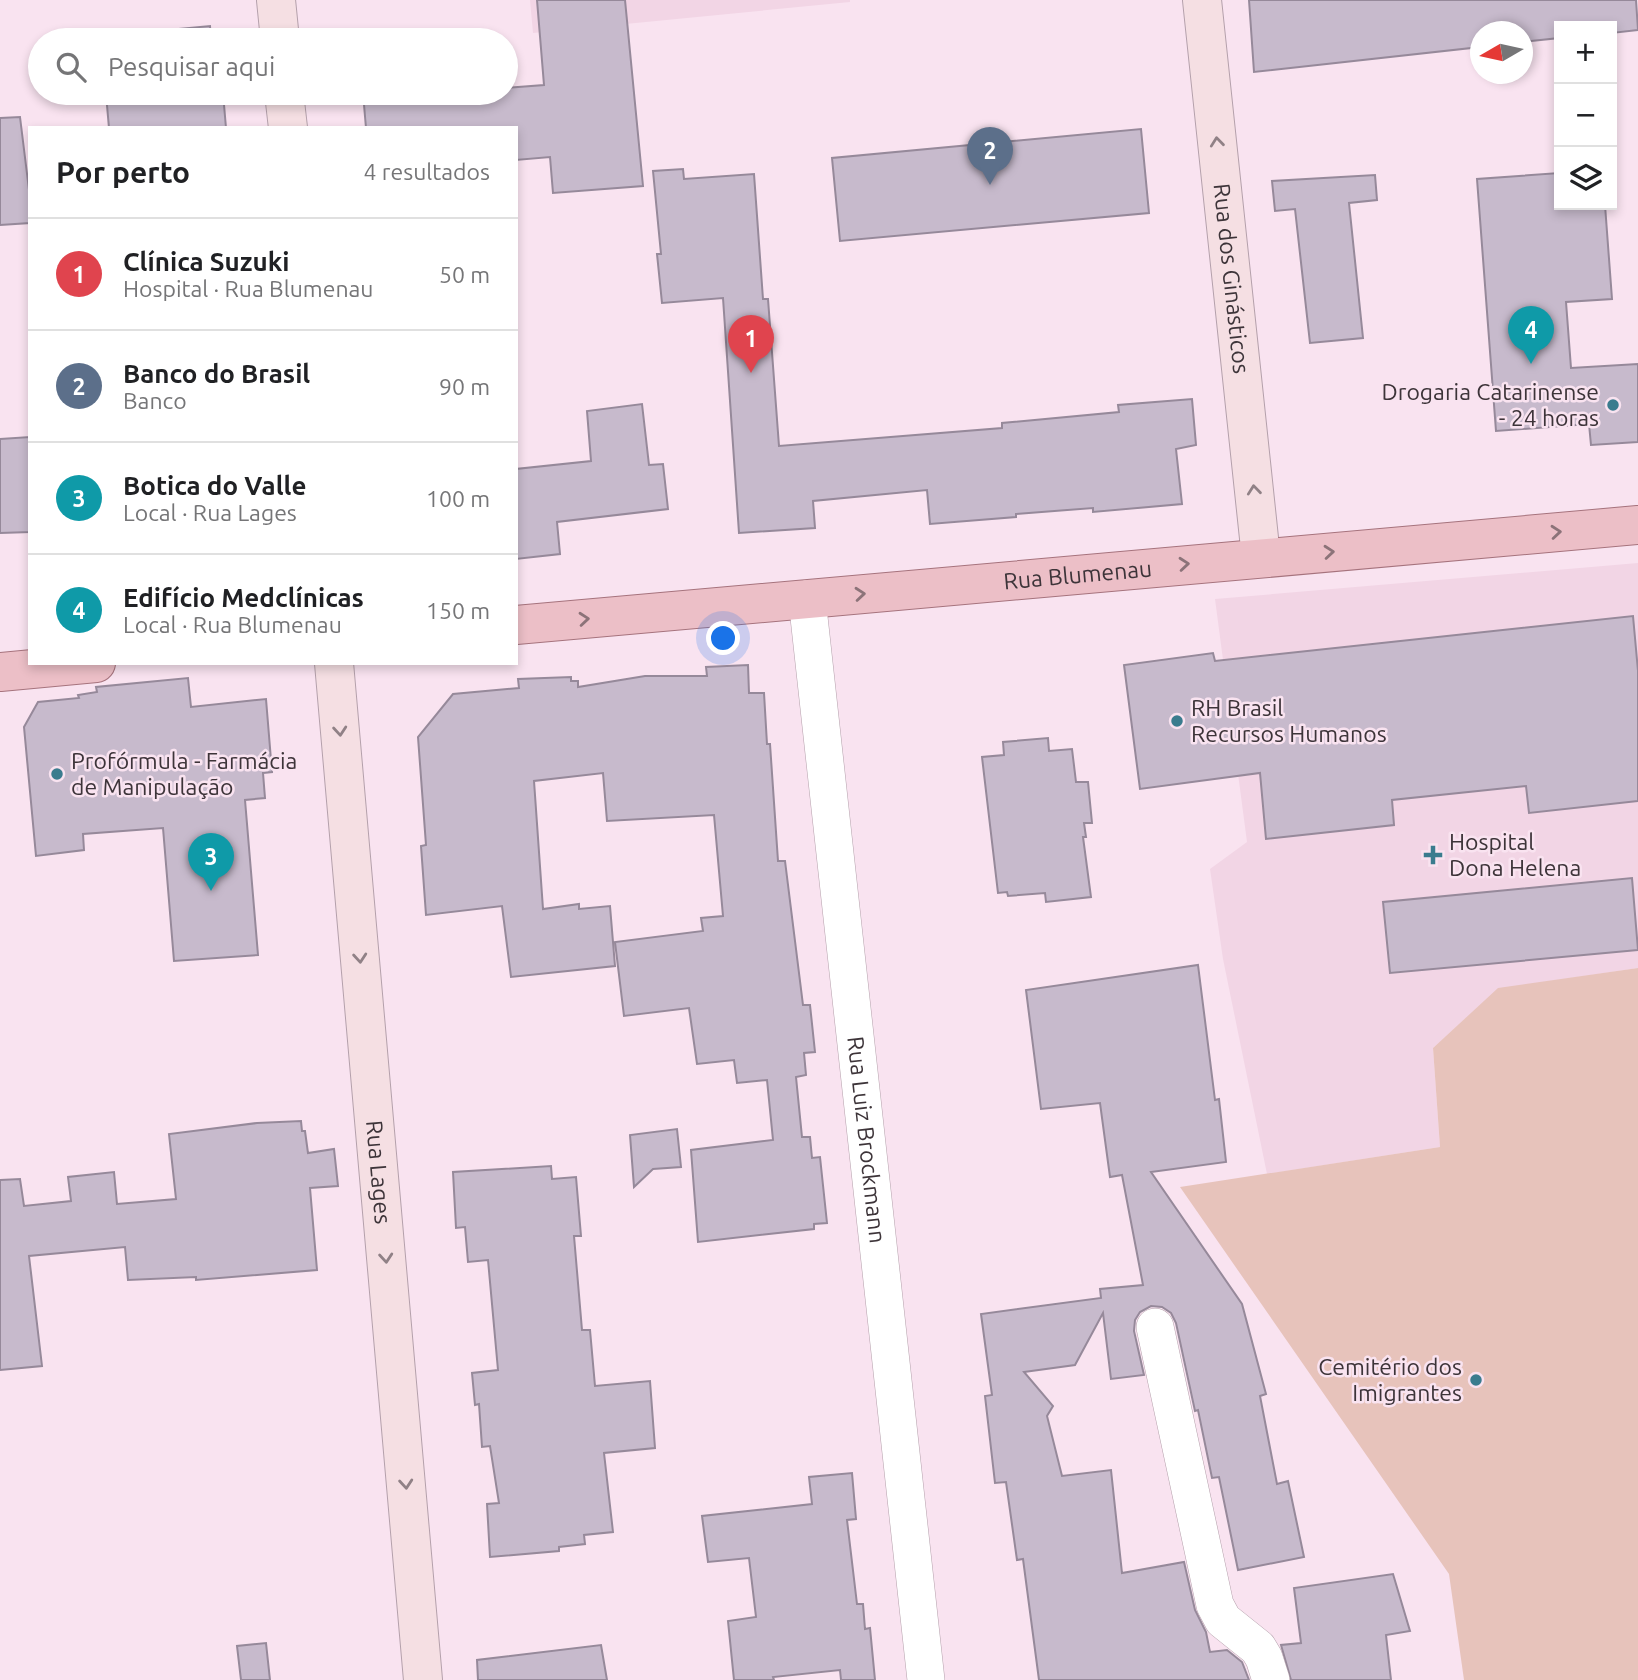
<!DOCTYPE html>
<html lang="pt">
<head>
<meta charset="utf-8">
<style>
	:root { --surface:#fff; --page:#f2f2f2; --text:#202124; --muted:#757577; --line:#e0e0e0; --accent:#3a7c8e }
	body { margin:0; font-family:Ubuntu,sans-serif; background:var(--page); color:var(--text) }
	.controls { position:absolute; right:21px; top:21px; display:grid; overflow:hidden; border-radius:0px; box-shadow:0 4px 10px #0003 }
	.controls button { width:63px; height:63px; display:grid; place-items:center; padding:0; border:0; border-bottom:2px solid var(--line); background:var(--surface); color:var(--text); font:35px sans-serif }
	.compass { position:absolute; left:1470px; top:21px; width:63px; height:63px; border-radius:50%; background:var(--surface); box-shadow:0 4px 10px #0003; rotate:261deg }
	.you { position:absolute; left:724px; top:639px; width:24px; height:24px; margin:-18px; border:5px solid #fff; border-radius:50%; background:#1a73e8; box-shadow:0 0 0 10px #1a73e833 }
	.badge { display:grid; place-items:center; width:46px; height:46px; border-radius:50%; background:var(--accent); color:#fff; font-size:23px; font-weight:700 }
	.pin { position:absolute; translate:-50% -58px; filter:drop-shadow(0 2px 4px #0008) }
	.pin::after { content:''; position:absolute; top:37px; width:24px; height:21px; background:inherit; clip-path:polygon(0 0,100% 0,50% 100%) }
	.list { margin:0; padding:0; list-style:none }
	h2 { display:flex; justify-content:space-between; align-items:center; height:91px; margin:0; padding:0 28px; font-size:30px }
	h2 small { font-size:23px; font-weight:400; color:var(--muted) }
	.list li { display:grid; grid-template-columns:46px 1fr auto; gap:21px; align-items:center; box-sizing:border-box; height:112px; padding:0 28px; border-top:2px solid var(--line) }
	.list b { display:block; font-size:26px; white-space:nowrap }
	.list p { margin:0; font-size:23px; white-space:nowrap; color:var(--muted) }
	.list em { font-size:23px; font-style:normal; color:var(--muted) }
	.icon { flex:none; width:38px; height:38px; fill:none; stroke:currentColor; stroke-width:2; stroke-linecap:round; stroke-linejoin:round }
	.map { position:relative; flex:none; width:1638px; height:1680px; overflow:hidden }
	.search { position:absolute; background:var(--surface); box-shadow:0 4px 10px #0003; left:28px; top:28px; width:490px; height:77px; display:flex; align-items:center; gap:18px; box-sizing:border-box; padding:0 24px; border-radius:38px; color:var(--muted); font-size:26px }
	.panel { position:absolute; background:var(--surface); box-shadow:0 4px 10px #0003; left:28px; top:126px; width:490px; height:539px; border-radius:0px }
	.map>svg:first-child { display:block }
	.built { fill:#f2d5e5 }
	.green { fill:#e7c3bb }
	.building { fill:#c7bacc; stroke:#96899a; stroke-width:2 }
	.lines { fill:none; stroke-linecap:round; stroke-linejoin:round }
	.street-casing { stroke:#b4a0ab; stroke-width:38 }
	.secondary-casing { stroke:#b4a0ab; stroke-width:40 }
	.primary-casing { stroke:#a6737d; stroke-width:40 }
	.street { stroke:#fff; stroke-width:37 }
	.secondary { stroke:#f5dfe3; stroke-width:38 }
	.primary { stroke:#ecbfc7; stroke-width:38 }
	.oneway { stroke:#908186 }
	.oneway2 { stroke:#8c7379 }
	.poi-dot { fill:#3a7c8e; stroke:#f9e3f0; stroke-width:2.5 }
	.labels { text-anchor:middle; stroke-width:5; stroke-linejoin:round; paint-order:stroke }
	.street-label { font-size:23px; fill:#3d3439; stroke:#f9e3f0 }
	.poi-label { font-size:23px; fill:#3d3439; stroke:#f9e3f0; text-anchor:start }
</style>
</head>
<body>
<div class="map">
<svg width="1638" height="1680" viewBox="0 0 1638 1680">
	<rect width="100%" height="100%" fill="#f9e3f0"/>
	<g class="built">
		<path d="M530 0H850V2L533 33Z"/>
		<path d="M1638 563V968L1498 989 1433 1048 1440 1147 1267 1174 1223 959 1210 869 1247 842 1215 599Z"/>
	</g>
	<path class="green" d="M1638 968V1680H1464L1449 1574 1180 1187 1440 1147 1433 1048 1498 988Z"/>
	<g class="building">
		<path d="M537 0H625L643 186 553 193 550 157 516 160V128H366L363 93H396V98L455 93H506V88L544 85Z"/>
		<path d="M1249 0H1636L1638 30 1612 33V26H1559V38L1522 42V32H1480V47L1254 72Z"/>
		<path d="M210 26 211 40H118V32L146 30V32Z"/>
		<path d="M121 93H223L226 128H109L106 94Z"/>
		<path d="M20 117 30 198V223L0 225V118Z"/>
		<path d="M1141 129 1149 213 840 241 832 158Z"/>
		<path d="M683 169 684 179 754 174 763 299H768L779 446 1002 428V423L1119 412 1118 405 1192 399 1196 445 1176 449 1182 504 1093 512V508L1016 514V517L930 524 927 490 813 501 815 528 739 533 723 298 662 303 657 254H661L653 171Z"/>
		<path d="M1559 173V205H1605L1612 299 1566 302 1571 368 1638 364V442L1591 445 1589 424 1496 431 1477 179Z"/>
		<path d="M1375 175 1377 200 1349 203 1363 338 1310 343 1295 209 1275 211 1272 181Z"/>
		<path d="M642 404 649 465 663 464 668 509 557 522 560 554 516 559V469L591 461 587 411Z"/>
		<path d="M30 437V532L0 533V439Z"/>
		<path d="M1633 616 1638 671V801L1529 813 1526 786 1392 800 1394 825 1266 839 1260 773 1140 789 1124 665 1213 653 1215 661Z"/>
		<path d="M748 665 749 693H764L767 744H770L778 861H785L803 1005H810L815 1052 804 1053 806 1075 796 1077 802 1137H810L812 1158 820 1157 827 1223 814 1224V1229L698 1242 691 1150 773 1140 767 1080 737 1083 734 1060 697 1064 689 1008 624 1016 615 942 703 931 701 918 723 916 714 815 607 821 603 773 534 781 543 909 579 904V909L610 906 615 966 511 977 502 906 426 915 421 846 426 845 418 737 453 694 519 688 518 679 571 677V681H578V687L645 676H707L706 667Z"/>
		<path d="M188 678 191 707 266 699 272 772 263 773 265 798 245 800 258 955 174 961 163 828 83 834 84 850 36 856 24 727 38 702 79 698 78 695 97 692 96 687Z"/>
		<path d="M1048 738 1049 751 1072 749 1076 782H1088L1092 823H1084L1086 837H1083L1091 897 1046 902 1045 893 1008 896 1007 892 998 893 982 757 1004 755 1003 742Z"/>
		<path d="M1632 878 1638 950 1390 973 1383 902Z"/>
		<path d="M1198 965 1215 1100 1219 1099 1226 1162 1151 1172 1242 1304 1266 1394 1260 1396 1277 1484 1288 1481 1304 1557 1238 1570 1219 1477 1212 1478 1198 1410 1195 1411 1176 1323 1171 1313 1162 1307 1151 1306 1140 1312 1135 1320 1134 1331 1144 1375 1111 1379 1103 1313 1075 1365 1024 1372 1053 1406 1047 1416 1062 1476 1111 1470 1122 1573 1184 1562 1195 1610 1206 1632 1210 1652 1227 1650 1242 1662 1249 1680H1039L1023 1559 1017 1560 1006 1482 995 1483 985 1396 992 1395 981 1314 1101 1298 1100 1289 1143 1285 1122 1175 1110 1177 1100 1103 1041 1109 1026 990Z"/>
		<path d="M301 1121 302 1131H305L308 1153 334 1149 338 1186 310 1188 317 1270 196 1280V1277L128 1280 125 1247 29 1256 42 1366 0 1370V1180L20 1179 24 1206 71 1201 68 1177 114 1172 117 1204 176 1199 169 1134 257 1123Z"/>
		<path d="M677 1129 681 1167 653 1169 634 1187 630 1135Z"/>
		<path d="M551 1166 552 1179 576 1177 581 1236H574L582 1330H590L595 1386 650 1381 655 1448 604 1453 613 1532 584 1535 585 1544 559 1547V1551L490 1557 487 1504 499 1503 490 1446 482 1447 479 1404 475 1405 472 1373 498 1370 488 1260 468 1262 465 1227 456 1228 453 1172Z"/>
		<path d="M852 1473 856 1519 847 1520 857 1604H863L865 1629 870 1628 875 1680H841L840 1670 773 1677 774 1680H734L728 1621 756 1617 749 1558 708 1562 702 1516 812 1504 809 1477Z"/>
		<path d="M1393 1574 1410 1631 1386 1635 1391 1680H1291L1281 1645 1301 1643 1294 1588Z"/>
		<path d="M266 1643 270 1680H241L237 1646Z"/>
		<path d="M601 1645 607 1680H478L477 1660Z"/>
	</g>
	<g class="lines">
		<defs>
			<g id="street">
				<path id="s1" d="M807 599 926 1680"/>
				<path d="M1155 1327 1215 1605 1223 1620 1258 1648 1264 1658 1271 1680"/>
			</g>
			<g id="secondary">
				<path d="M276 0 280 40"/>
				<path id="s2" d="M1202 0 1261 557"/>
				<path d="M284 93 288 128"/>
				<path id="s3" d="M334 663 423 1680"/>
			</g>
			<g id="primary">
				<path id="s4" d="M516 625 1638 525"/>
				<path d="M0 672 96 663"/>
			</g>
		</defs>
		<use href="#street" class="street-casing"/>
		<use href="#secondary" class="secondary-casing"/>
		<use href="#primary" class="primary-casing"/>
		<use href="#street" class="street"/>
		<use href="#secondary" class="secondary"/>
		<use href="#primary" class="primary"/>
	</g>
	<defs><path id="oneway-chevron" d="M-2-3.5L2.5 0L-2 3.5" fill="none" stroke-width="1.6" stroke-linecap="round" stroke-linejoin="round" transform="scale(1.75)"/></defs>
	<g class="oneway">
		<use href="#oneway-chevron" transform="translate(1217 142) rotate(-96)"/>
		<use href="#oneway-chevron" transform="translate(1254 490) rotate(-96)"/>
		<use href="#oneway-chevron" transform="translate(340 731) rotate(85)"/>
		<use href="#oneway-chevron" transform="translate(360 958) rotate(85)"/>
		<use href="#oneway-chevron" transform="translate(386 1258) rotate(85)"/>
		<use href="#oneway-chevron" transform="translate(406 1484) rotate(85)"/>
	</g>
	<g class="oneway2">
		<use href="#oneway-chevron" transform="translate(1556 532) rotate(-5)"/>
		<use href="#oneway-chevron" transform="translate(1329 552) rotate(-5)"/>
		<use href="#oneway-chevron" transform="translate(1184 564) rotate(-5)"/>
		<use href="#oneway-chevron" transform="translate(860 594) rotate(-5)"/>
		<use href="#oneway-chevron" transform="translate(584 619) rotate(-5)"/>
	</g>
	<g class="poi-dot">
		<circle cx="1613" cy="405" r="7"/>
		<circle cx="1177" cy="721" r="7"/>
		<circle cx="57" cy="774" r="7"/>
		<path d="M1429.5 844.5h7v7h7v7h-7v7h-7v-7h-7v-7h7z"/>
		<circle cx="1476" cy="1380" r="7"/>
	</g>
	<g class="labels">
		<g class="street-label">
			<text dy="8" stroke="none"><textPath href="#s2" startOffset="280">Rua dos Ginásticos</textPath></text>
			<text dy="8" stroke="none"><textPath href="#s4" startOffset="564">Rua Blumenau</textPath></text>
			<text dy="8" stroke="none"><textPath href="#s1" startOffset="544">Rua Luiz Brockmann</textPath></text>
			<text dy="8" stroke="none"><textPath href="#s3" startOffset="511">Rua Lages</textPath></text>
		</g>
		<g class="poi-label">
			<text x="1599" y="400" text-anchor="end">Drogaria Catarinense<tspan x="1599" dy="26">- 24 horas</tspan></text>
			<text x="1191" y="716">RH Brasil<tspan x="1191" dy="26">Recursos Humanos</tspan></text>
			<text x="71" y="769">Profórmula - Farmácia<tspan x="71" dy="26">de Manipulação</tspan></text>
			<text x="1449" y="850">Hospital<tspan x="1449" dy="26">Dona Helena</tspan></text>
			<text x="1462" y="1375" text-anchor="end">Cemitério dos<tspan x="1462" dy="26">Imigrantes</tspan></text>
		</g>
	</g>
</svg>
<div class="controls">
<button>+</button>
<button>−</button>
<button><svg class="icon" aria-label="layers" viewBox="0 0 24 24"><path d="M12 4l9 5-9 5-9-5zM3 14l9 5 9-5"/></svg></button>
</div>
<svg class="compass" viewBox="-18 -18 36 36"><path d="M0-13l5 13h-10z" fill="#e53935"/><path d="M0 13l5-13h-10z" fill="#757577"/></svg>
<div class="you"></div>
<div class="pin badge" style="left:751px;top:373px;background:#e0444e">1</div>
<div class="pin badge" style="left:990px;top:185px;background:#5c6f8a">2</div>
<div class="pin badge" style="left:211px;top:891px;background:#0f9aa8">3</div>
<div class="pin badge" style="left:1531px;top:364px;background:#0f9aa8">4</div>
<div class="search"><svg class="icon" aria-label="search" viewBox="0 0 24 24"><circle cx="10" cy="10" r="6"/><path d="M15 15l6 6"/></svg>Pesquisar aqui</div>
<section class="panel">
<h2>Por perto<small>4 resultados</small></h2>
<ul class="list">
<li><span class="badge" style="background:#e0444e">1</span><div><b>Clínica Suzuki</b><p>Hospital · Rua Blumenau</p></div><em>50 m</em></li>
<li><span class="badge" style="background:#5c6f8a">2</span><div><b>Banco do Brasil</b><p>Banco</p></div><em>90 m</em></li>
<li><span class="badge" style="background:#0f9aa8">3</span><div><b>Botica do Valle</b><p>Local · Rua Lages</p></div><em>100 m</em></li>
<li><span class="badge" style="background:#0f9aa8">4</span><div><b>Edifício Medclínicas</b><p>Local · Rua Blumenau</p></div><em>150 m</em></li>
</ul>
</section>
</div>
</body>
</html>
